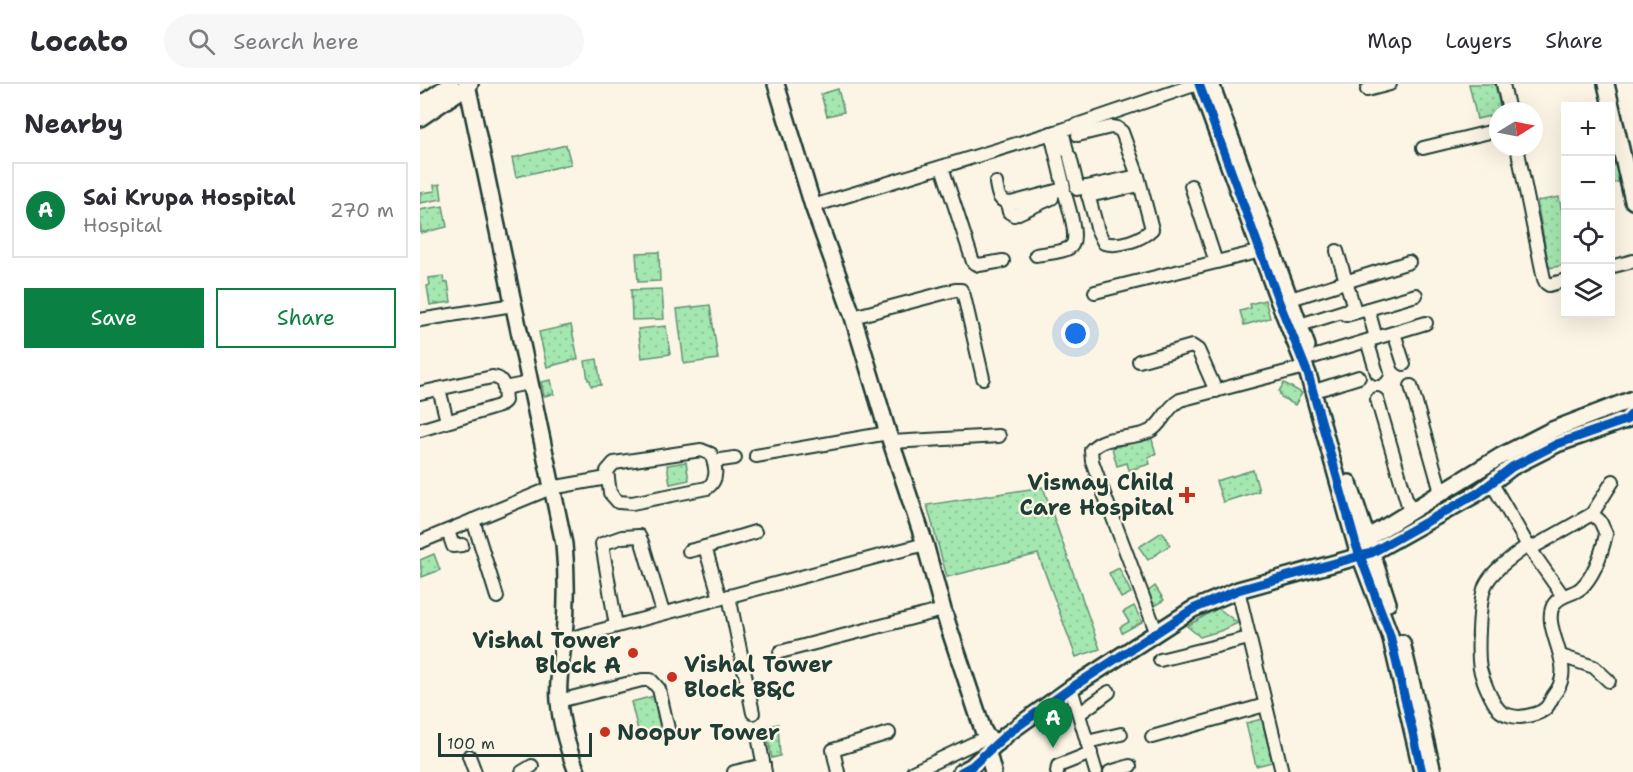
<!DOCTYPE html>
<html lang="en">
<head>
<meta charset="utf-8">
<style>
	:root { --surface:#fff; --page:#f7f7f7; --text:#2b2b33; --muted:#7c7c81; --line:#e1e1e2; --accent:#0b8043 }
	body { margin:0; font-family:"Shantell Sans",sans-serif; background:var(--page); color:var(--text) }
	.controls { position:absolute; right:18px; top:18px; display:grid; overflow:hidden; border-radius:0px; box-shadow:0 6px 24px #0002 }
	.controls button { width:54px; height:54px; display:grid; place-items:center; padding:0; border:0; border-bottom:2px solid var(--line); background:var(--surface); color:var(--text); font:30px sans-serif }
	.compass { position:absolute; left:1069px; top:18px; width:54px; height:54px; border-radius:50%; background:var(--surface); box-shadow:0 6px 24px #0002; rotate:80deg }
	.scale { position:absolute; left:18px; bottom:15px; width:154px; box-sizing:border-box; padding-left:6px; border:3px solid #1f3d34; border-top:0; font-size:16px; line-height:21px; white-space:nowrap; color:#1f3d34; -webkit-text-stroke:4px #fcf5e5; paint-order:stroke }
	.you { position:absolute; left:656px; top:250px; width:21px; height:21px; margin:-15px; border:4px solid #fff; border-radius:50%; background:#1a73e8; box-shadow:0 0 0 9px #1a73e833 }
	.badge { display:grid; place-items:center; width:39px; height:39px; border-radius:50%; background:var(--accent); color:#fff; font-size:20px; font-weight:700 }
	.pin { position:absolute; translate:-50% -50px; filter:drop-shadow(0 2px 3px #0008) }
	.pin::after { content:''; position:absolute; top:32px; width:21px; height:18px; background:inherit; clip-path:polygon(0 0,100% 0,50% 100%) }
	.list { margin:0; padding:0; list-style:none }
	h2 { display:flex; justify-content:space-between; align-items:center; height:78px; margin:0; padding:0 24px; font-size:26px }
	h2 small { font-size:20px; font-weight:400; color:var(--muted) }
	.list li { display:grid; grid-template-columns:39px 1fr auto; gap:18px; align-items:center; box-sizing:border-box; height:96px; margin:0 12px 12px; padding:0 12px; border:2px solid var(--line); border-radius:0px }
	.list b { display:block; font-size:22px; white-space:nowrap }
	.list p { margin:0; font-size:20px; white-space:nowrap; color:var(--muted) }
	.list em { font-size:20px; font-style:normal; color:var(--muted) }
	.actions { display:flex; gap:12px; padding:18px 24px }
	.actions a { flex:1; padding:14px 0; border:2px solid var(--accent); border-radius:0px; text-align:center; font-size:21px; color:var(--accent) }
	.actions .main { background:var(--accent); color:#fff }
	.icon { flex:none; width:33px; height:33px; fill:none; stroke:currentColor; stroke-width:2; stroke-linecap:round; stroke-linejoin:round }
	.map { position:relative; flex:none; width:1213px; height:688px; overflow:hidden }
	header { display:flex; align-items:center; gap:36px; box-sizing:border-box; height:84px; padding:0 30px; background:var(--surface); border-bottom:2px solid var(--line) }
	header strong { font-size:28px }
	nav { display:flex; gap:33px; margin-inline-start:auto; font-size:21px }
	.search { width:420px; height:54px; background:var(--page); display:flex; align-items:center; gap:15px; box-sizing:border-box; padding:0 21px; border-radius:33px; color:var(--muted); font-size:22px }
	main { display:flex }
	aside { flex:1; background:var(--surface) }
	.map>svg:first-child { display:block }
	.grass { fill:url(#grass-dots); stroke:#629272; stroke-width:1.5 }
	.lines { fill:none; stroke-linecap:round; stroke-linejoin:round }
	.minor-casing { stroke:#1f3d34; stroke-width:16 }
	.tertiary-casing { stroke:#1f3d34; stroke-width:20 }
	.minor { stroke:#fcf5e5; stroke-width:12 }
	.tertiary { stroke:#fcf5e5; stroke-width:15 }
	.cycleway-casing { stroke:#fcf5e5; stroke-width:13 }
	.cycleway { stroke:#0057b8; stroke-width:9 }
	.poi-dot { fill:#c8321e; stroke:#fcf5e5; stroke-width:2 }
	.labels { text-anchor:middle; stroke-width:4.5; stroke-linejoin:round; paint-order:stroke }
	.poi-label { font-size:22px; font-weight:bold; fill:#1f3d34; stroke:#fcf5e5; text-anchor:end }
</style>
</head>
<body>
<header>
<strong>Locato</strong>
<div class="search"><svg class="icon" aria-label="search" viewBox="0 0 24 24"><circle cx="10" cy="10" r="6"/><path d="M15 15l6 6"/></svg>Search here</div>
<nav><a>Map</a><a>Layers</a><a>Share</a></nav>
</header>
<main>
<aside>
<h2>Nearby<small></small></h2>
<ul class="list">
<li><span class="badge">A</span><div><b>Sai Krupa Hospital</b><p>Hospital</p></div><em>270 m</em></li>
</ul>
<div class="actions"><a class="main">Save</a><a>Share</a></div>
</aside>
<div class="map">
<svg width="1213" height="688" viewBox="0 0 1213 688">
	<defs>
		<pattern id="grass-dots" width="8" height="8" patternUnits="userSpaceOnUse" patternTransform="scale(1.5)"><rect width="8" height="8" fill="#a5e7b1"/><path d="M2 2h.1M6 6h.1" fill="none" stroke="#8ec799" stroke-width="1.8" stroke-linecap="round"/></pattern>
	</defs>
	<rect width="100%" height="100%" fill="#fcf5e5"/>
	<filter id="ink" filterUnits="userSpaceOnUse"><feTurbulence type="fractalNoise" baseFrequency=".0167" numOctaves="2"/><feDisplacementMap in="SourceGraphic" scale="12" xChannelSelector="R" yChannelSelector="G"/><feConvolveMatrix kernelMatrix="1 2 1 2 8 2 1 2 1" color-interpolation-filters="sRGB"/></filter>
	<g filter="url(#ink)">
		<g class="grass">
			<path d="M1049 0H1075L1081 27H1078V30L1057 35Z"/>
			<path d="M418 5 424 28 407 32 401 10Z"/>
			<path d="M146 61 151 80 96 93 92 74Z"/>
			<path d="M1195 78 1200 97 1191 100V79Z"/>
			<path d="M20 100 22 115 0 119V109L15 107 14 101Z"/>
			<path d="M1139 113 1143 133H1145V181L1129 184 1117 117Z"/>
			<path d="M23 122 27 143 1 149 0 126Z"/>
			<path d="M239 168 240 197 218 198 216 169Z"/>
			<path d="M23 192 24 199 28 198 31 218 10 221 7 202 10 201 9 194Z"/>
			<path d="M242 205 244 235 212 236 211 206Z"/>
			<path d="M845 216 850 234 824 241 820 227 831 224 830 220Z"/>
			<path d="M290 221 298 275 264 280 257 225Z"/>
			<path d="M151 241 158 275 127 283 119 248Z"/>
			<path d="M246 242 250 270 222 274 218 245Z"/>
			<path d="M177 275 181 301 171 302 170 296H168L165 277Z"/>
			<path d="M131 296 134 310 124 312 121 298Z"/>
			<path d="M864 299 882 309 875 321 861 313 859 307Z"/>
			<path d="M731 352 736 370 728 373 730 380 709 386 707 379 697 382 692 364Z"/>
			<path d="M266 378 269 396 250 400 247 381Z"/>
			<path d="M833 386 839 407 803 418 796 397Z"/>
			<path d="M623 403 680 565 656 573 618 470 527 493 507 421Z"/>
			<path d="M742 448 750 461 728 476 719 463Z"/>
			<path d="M14 470 20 486 2 493 0 476Z"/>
			<path d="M699 484 711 509 701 514 689 489Z"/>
			<path d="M735 502 744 516 734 522 726 509Z"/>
			<path d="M714 522 722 538 702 549 700 543 709 538 703 528Z"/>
			<path d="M798 524 818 539 800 547 780 553 767 542Z"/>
			<path d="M234 612 243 648 220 654 211 618Z"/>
			<path d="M842 635 852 678 836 682 826 639Z"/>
			<path d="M358 640 360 672 352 674 345 643Z"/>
		</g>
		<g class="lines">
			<defs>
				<g id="minor">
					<path d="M1083 0 1089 27"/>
					<path d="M947 6 970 0"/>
					<path d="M642 46 647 67"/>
					<path d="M631 49 644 104"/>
					<path d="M658 51 691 43 697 44 702 48 718 92 732 145C721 156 699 163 684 159L678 147 666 103"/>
					<path d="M1097 63 1124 195 1126 199 1129 201 1146 196"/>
					<path d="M1003 64 1078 46"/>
					<path d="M650 73 657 101"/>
					<path d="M522 83 553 178 559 181 583 177"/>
					<path d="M576 99C578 110 578 118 591 119L640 106"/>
					<path d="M771 102 796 178"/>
					<path d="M657 105 718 92"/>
					<path d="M668 112 720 101"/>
					<path d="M587 119 589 128 594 131 632 114"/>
					<path d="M393 122 642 46 777 0"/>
					<path d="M616 171C626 169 640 169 649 164 661 158 648 121 645 110"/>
					<path d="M1190 183 1213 177"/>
					<path d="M675 208 841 167"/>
					<path d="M861 218 989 178"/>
					<path d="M948 225 996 211"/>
					<path d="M926 231 948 225 956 254"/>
					<path d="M433 233 535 206H541L544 212 563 294"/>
					<path d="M0 236 93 221"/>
					<path d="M880 241 934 224 917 167"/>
					<path d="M974 249 984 280"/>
					<path d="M947 257 957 289"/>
					<path d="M883 276 1006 239"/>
					<path d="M719 277 772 262 778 266 796 307"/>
					<path d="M991 302 1021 408"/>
					<path d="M19 305 27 337"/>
					<path d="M901 305 939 293"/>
					<path d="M0 309 72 293C80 294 82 296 84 304L109 299"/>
					<path d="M957 315 990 428"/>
					<path d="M0 346 79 322 85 317 84 304"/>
					<path d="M471 358 579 352"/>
					<path d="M281 366 291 370C296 383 299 396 287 404L212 419 198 418 190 409 187 387 194 379Z"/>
					<path d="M336 372 468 349"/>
					<path d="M294 377 315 374"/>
					<path d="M1071 398 1110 465 1143 512"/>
					<path d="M1172 430 1193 397"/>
					<path d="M53 436 77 513"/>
					<path d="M28 447 33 462 42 461"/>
					<path d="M0 458 131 404 187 394"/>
					<path d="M1108 461C1093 473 1073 485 1065 502 1059 518 1057 568 1060 585 1063 597 1071 616 1079 626 1084 631 1094 633 1100 633 1109 632 1120 630 1126 624 1129 621 1131 616 1133 612 1136 608 1139 604 1140 600 1151 575 1121 541 1134 520 1141 510 1153 511 1161 504 1175 491 1182 468 1186 450L1180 437 1172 430 1110 465"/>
					<path d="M269 467 285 463"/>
					<path d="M818 506 862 688"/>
					<path d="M309 512 333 629"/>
					<path d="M300 514 285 463 335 448"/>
					<path d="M196 542 182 460 202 453 219 452 222 458 243 529"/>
					<path d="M736 547 687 418 672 377 671 366C686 349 711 357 730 347 742 341 745 325 760 316L885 283"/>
					<path d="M144 556 505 460"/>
					<path d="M360 568 523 526"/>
					<path d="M1141 572 1174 583 1189 597"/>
					<path d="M740 576 829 554"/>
					<path d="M651 604 676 688"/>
					<path d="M139 617 222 596H231L239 605 248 645"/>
					<path d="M659 630 689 608"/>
					<path d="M338 652 345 688"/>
					<path d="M732 653 845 621"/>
					<path d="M667 658 701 650"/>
					<path d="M49 672 55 688"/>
					<path d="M102 688 112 682"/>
					<path d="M314 688 344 681"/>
					<path d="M418 688 413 666 469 649"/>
					<path d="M493 688 567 653"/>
					<path d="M637 688 638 682 671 669"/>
					<path d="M690 688 710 682"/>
				</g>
				<g id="tertiary">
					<path d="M47 0 144 460C147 492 147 521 144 552 142 574 137 594 139 617 141 642 148 665 157 688"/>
					<path d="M356 0 393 122 433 233 468 349 505 460 523 526 563 646 567 653 578 659"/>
					<path d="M779 0 859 218 888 290 936 461 970 551 1002 688"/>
					<path d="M791 0 887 262"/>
					<path d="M1186 0 1213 117"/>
					<path d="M0 21 31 0"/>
					<path d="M0 34 50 0"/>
					<path d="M929 399 968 519"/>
					<path d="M939 459 1081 372 1132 346 1213 315"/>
					<path d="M982 559 1013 688"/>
					<path d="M568 669 573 688"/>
					<path d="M541 688 552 682 587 650 651 604 773 525 818 506 951 469 1058 409 1092 383 1137 360 1206 336 1213 329"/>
				</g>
			</defs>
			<use href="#minor" class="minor-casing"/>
			<use href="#tertiary" class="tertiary-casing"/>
			<use href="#minor" class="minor"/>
			<use href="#tertiary" class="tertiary"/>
			<defs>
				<g id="cycleway">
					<path d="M779 0 859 218 888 290 936 461 970 551 1002 688"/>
					<path d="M541 688 552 682 587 650 651 604 773 525 818 506 951 469 1058 409 1092 383 1137 360 1206 336 1213 329"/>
				</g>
			</defs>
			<use href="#cycleway" class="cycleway-casing"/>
			<use href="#cycleway" class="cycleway"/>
		</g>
	</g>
	<g class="poi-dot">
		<path d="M764 402h6v6h6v6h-6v6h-6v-6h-6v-6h6z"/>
		<circle cx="213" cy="569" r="6"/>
		<circle cx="252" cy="593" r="6"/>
		<circle cx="185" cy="648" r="6"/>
	</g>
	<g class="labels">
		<g class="poi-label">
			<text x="754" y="406">Vismay Child<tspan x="754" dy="25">Care Hospital</tspan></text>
			<text x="201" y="564">Vishal Tower<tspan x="201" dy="25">Block A</tspan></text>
			<text x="264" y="588" text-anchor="start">Vishal Tower<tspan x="264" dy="25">Block B&amp;C</tspan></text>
			<text x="197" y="656" text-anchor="start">Noopur Tower</text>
		</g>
	</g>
</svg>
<div class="controls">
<button>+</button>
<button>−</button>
<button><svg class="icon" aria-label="locate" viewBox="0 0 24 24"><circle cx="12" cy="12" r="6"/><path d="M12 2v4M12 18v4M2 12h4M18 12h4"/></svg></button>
<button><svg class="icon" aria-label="layers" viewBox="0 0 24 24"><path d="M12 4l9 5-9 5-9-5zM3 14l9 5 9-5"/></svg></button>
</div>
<svg class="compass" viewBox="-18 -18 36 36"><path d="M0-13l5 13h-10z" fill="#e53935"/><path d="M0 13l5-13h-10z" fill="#7c7c81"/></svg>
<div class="scale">100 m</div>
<div class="you"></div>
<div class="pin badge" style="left:633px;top:664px">A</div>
</div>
</main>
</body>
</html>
